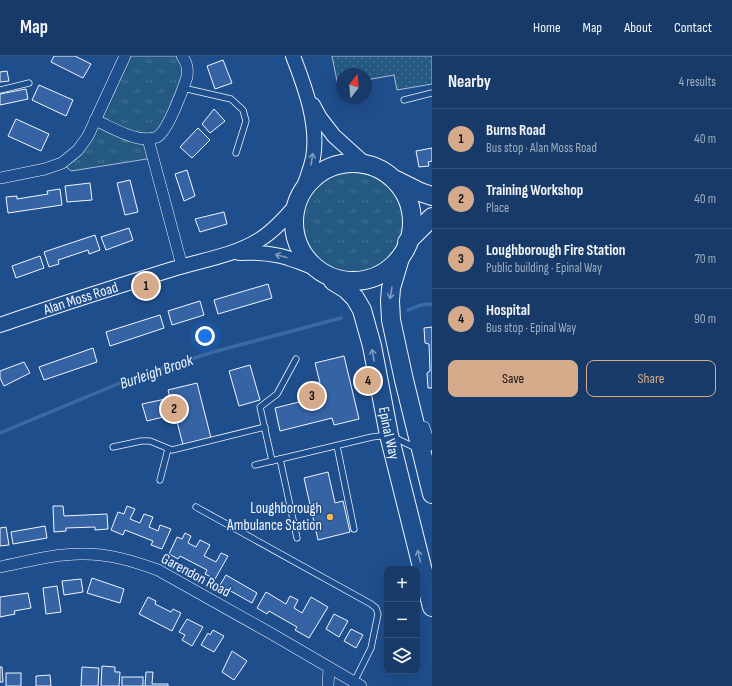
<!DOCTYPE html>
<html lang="en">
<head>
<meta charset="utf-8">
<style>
	:root { --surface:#173a69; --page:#244571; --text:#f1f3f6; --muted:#9eadc0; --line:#36547d; --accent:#d6ab8b }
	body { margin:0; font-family:"Sofia Sans Condensed",sans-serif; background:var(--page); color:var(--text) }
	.controls { position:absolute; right:12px; bottom:12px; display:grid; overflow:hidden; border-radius:8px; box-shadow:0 4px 16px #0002 }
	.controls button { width:36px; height:36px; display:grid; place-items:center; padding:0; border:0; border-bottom:1px solid var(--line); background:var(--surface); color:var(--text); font:20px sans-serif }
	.compass { position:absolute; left:336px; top:12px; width:36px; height:36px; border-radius:50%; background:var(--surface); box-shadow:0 4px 16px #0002; rotate:16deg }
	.you { position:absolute; left:205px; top:280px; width:14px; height:14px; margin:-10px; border:3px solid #fff; border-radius:50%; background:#1a73e8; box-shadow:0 0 0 6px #1a73e833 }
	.badge { display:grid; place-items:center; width:26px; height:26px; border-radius:50%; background:var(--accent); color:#111; font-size:13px; font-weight:700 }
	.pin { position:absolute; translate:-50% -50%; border:2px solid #fff; box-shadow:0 1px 4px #0006 }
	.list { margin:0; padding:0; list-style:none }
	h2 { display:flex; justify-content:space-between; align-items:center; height:52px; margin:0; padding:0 16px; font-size:17px }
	h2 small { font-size:13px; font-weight:400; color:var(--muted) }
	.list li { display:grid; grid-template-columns:26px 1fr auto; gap:12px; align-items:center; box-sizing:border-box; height:60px; padding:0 16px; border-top:1px solid var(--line) }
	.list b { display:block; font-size:15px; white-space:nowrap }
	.list p { margin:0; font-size:13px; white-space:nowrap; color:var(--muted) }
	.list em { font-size:13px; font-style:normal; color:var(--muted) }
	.actions { display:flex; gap:8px; padding:12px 16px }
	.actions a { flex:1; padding:9px 0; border:1px solid var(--accent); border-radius:8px; text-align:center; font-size:14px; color:var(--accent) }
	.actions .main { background:var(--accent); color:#111 }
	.icon { flex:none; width:22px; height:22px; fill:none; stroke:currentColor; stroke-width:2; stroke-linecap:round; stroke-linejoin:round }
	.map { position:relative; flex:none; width:432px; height:630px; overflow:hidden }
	header { display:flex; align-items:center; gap:24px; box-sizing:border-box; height:56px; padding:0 20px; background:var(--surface); border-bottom:1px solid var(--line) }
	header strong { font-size:19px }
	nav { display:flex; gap:22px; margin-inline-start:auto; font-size:14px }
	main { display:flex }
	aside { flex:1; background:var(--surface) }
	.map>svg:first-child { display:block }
	.grass { fill:url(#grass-tufts); stroke:#a8bbd7 }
	.park { fill:url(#park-dots); stroke:#a8bbd7 }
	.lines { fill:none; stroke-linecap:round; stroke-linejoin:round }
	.stream { stroke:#3b69a3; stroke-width:3.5 }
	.building { fill:#3563a3; stroke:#f2f6ff }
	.service-casing { stroke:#f2f6ff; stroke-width:7 }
	.minor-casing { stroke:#f2f6ff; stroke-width:12 }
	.tertiary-casing { stroke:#f2f6ff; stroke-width:16 }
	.primary-casing { stroke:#f2f6ff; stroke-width:20 }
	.service { stroke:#1f4e8c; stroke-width:5.5 }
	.minor { stroke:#1f4e8c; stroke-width:11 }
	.tertiary { stroke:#1f4e8c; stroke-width:14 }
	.primary { stroke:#1f4e8c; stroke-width:18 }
	.oneway { stroke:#7e9ac0 }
	.poi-dot { fill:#ffb74d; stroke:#1f4e8c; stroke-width:1.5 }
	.labels { text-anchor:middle; stroke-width:3; stroke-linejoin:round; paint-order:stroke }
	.street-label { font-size:15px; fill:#f2f6ff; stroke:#1f4e8c }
	.poi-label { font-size:15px; fill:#f2f6ff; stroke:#1f4e8c; text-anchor:end }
	.water-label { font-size:16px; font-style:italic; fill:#f2f6ff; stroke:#1f4e8c }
</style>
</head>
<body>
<header>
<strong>Map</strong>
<nav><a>Home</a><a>Map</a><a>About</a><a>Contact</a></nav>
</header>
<main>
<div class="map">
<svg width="432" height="630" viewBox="0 0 432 630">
	<defs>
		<pattern id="grass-tufts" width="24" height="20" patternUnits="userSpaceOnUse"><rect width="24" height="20" fill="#245a82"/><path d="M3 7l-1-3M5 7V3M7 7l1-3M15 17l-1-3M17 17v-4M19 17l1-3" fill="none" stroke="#447295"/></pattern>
		<pattern id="park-dots" width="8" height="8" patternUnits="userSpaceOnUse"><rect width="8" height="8" fill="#245a82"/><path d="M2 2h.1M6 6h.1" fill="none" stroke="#447295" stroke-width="1.8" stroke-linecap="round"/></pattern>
	</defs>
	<rect width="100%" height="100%" fill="#1f4e8c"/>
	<g class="grass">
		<path d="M125 0H184L188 13 168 66 148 83 153 102 71 115 62 107 71 101Z"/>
		<circle cx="352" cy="167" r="51"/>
	</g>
	<path class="park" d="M332 0H432V28L397 34 394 19 366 24V18H342V29L338 30Z"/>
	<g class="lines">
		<g class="stream">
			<path d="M408 254 421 249 432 248"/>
			<path d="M0 377 132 322 213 296 341 262"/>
		</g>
	</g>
	<g class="building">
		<path d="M54 0H75L91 8 83 22 51 6Z"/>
		<path d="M223 4 232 27 215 33 207 10Z"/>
		<path d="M7 15 9 25 0 26V16Z"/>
		<path d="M39 29 73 44 66 60 32 44Z"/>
		<path d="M26 33 28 43 0 49V38Z"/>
		<path d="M214 53 225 65 210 77 202 68Z"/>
		<path d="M16 63 49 78 41 95 8 80Z"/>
		<path d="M198 72 210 84 192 102 180 91Z"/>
		<path d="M432 92V105L428 106 429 110 419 111 416 95Z"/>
		<path d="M187 114 195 140 184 145 175 118Z"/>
		<path d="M130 124 138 156 125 159 117 127Z"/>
		<path d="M90 127 92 144 67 146 65 130Z"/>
		<path d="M60 133 62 149 8 157 6 141 17 140V143L48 138 47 135Z"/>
		<path d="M224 156 227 168 200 176 195 163Z"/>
		<path d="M129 172 133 184 106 194 101 181Z"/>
		<path d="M95 179 100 194 89 198 88 194 58 204 59 208 49 211 44 196Z"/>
		<path d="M40 200 44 212 16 222 12 210Z"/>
		<path d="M268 228 272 242 218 258 214 244Z"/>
		<path d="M200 245 204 259 172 269 168 255Z"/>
		<path d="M160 259 164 272 110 290 106 276Z"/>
		<path d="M432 271V332H428L427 317 430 315 429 288 425 287 424 272Z"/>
		<path d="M93 292 97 306 44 324 39 311Z"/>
		<path d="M344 300 359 363 334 369 332 362 280 375 275 352 307 344 304 331 320 327 315 307Z"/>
		<path d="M24 306 30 317 4 330 0 322V315Z"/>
		<path d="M250 309 260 344 239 350 229 315Z"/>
		<path d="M197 327 211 382 183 389 175 358 147 365 142 348 170 342 168 334Z"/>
		<path d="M328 416 335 447 343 445 350 476 318 484 304 422Z"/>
		<path d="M53 450H63L64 460 107 458 108 473 95 474V471L66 472V475L54 476Z"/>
		<path d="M127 450 135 453 130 463 140 467 144 458 153 461 149 471 158 475 160 469 171 473 162 493 151 489 153 485 125 474 123 479 111 474 118 456 124 458Z"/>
		<path d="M45 470 47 482 13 488 11 476Z"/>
		<path d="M6 471 9 489 0 490V472Z"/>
		<path d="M185 477 191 480 188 487 196 491 200 484 210 489 204 500 216 506 221 497 228 500 215 523 205 518 207 514 180 500 178 503 169 498 177 481 182 483Z"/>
		<path d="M226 519 257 537 252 547 220 529Z"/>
		<path d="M92 522 124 533 120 547 87 537Z"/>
		<path d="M81 523 83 536 64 539 62 525Z"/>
		<path d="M57 530 61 556 46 558 43 532Z"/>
		<path d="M266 536 286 548 290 540 298 544 294 552 302 557 311 541 328 551 309 582 295 574 297 571 269 555 267 558 257 552Z"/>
		<path d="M28 537 31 552 14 555 15 558 0 561V541Z"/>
		<path d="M148 541 156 545 155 548 171 556 173 553 181 557 172 575 139 558Z"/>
		<path d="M334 558 348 565 339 581 326 573Z"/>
		<path d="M187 563 203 571 192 590 182 584 185 579 179 576Z"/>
		<path d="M351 573 363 579 356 592 344 585Z"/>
		<path d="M213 574 224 580 214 596 201 589 208 577 210 579Z"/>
		<path d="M232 595 247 605 234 624 222 616Z"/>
		<path d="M102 610 115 611V616H120L119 630H101Z"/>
		<path d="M0 611H2L3 626H0Z"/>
		<path d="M82 611 99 612 98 630H81Z"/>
		<path d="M146 616H153L152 628H168V630H145Z"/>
		<rect x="6" y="617" width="15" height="13"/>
		<path d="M50 619 51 630H36V620Z"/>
		<rect x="122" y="621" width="21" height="9"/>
	</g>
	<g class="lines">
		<defs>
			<g id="service">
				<path d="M183 32 231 43 243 54 246 65 236 97"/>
				<path d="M0 34 29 27"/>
				<path d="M404 44 432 37"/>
				<path d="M337 390 354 473"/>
				<path d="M113 391 141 385H150L172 394 265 371"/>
				<path d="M280 403 297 482"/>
				<path d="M272 405 260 351 277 338 296 303"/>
				<path d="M255 409 372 381 389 379 418 393"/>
				<path d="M160 424 168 393"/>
				<path d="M196 451 371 548 376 552 378 558 371 592 354 626"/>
			</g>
			<g id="minor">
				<path d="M95 64C109 70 123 79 138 82 143 83 152 83 157 81 168 75 183 33 187 21 188 12 187 7 182 0"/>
				<path d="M148 83 182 210"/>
				<path d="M0 122 45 113 62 107 78 94 88 80 125 0"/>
				<path d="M424 371 428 384 432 389"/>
				<path d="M0 511C26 506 53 498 80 498 107 497 133 505 158 514L272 578 361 630"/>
				<path d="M328 630 329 612"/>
			</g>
			<g id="tertiary">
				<path d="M293 0C305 31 319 69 313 102 310 115 305 128 300 140"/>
				<path d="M313 49 320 62 334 80 365 108"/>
				<path d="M239 197C272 195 288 201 317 213"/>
				<path id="s1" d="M0 269C57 249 115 231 173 213 202 204 233 200 259 184 274 175 287 160 298 147"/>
			</g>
			<g id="primary">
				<circle cx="353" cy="166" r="59"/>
				<path d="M396 124 420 136 432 140"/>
				<path d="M407 186 432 161"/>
				<path d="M400 202 391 232 390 245 391 264 404 324 432 438"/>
				<path id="s2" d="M333 225 346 233 355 242 362 254 372 290 389 379 432 551"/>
			</g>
		</defs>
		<use href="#service" class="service-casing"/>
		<use href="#minor" class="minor-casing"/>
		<use href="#tertiary" class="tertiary-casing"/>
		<use href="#primary" class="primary-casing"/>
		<use href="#service" class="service"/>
		<use href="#minor" class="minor"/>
		<use href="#tertiary" class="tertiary"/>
		<use href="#primary" class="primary"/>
	</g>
	<defs><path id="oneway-shaft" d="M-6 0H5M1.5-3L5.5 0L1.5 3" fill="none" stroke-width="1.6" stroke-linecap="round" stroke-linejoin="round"/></defs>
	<g class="oneway">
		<use href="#oneway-shaft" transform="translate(312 103) rotate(-81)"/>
		<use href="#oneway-shaft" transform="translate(281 200) rotate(-165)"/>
		<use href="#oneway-shaft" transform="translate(391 237) rotate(99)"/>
		<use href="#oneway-shaft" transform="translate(373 299) rotate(-101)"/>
		<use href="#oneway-shaft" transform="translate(419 500) rotate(-104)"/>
	</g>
	<circle class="poi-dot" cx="330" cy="461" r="4"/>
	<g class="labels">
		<g class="street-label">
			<text dy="5" stroke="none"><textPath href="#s1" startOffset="85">Alan Moss Road</textPath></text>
			<text dy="5" stroke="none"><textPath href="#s2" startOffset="168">Epinal Way</textPath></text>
			<text transform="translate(196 519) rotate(28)" y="5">Garendon Road</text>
		</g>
		<g class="poi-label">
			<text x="322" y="457">Loughborough<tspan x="322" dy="17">Ambulance Station</tspan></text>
		</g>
		<g class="water-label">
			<text transform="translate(156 315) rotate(-19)" y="6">Burleigh Brook</text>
		</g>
	</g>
</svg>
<div class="controls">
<button>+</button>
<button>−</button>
<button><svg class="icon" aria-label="layers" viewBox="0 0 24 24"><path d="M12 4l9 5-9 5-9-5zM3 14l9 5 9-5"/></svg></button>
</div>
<svg class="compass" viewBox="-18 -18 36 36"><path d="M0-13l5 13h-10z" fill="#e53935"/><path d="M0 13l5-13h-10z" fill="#9eadc0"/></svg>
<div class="you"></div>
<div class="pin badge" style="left:146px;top:230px">1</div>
<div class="pin badge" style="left:174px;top:353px">2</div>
<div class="pin badge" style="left:312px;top:340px">3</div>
<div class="pin badge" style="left:368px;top:325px">4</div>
</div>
<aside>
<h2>Nearby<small>4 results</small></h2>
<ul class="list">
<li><span class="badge">1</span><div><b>Burns Road</b><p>Bus stop · Alan Moss Road</p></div><em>40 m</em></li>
<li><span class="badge">2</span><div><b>Training Workshop</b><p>Place</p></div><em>40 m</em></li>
<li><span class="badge">3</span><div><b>Loughborough Fire Station</b><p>Public building · Epinal Way</p></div><em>70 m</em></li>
<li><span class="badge">4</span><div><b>Hospital</b><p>Bus stop · Epinal Way</p></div><em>90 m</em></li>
</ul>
<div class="actions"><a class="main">Save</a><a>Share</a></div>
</aside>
</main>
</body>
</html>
